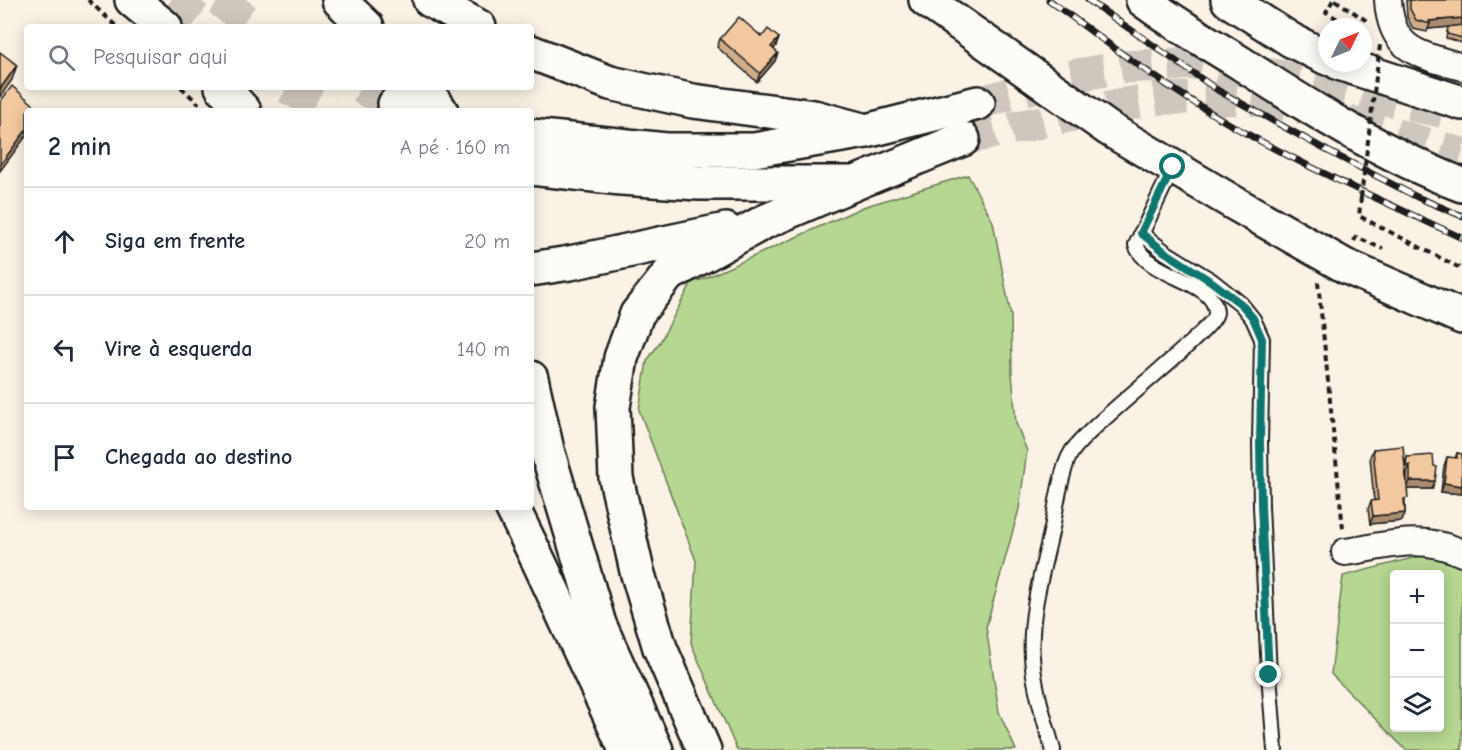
<!DOCTYPE html>
<html lang="pt">
<head>
<meta charset="utf-8">
<style>
	:root { --surface:#fff; --page:#f2f2f3; --text:#1f2937; --muted:#747a83; --line:#e0e1e3 }
	body { margin:0; font-family:"Comic Neue",sans-serif; background:var(--page); color:var(--text) }
	.controls { position:absolute; right:18px; bottom:18px; display:grid; overflow:hidden; border-radius:6px; box-shadow:0 3px 15px #0003 }
	.controls button { width:54px; height:54px; display:grid; place-items:center; padding:0; border:0; border-bottom:2px solid var(--line); background:var(--surface); color:var(--text); font:30px sans-serif }
	.compass { position:absolute; left:1318px; top:18px; width:54px; height:54px; border-radius:50%; background:var(--surface); box-shadow:0 3px 15px #0003; rotate:47deg }
	.stop { position:absolute; width:18px; height:18px; margin:-14px; border:4px solid #0f766e; border-radius:50%; background:#fff }
	.stop.end { background:#0f766e; border-color:#fff; box-shadow:0 2px 6px #0008 }
	.list { margin:0; padding:0; list-style:none }
	h2 { display:flex; justify-content:space-between; align-items:center; height:78px; margin:0; padding:0 24px; font-size:26px }
	h2 small { font-size:20px; font-weight:400; color:var(--muted) }
	.list li { display:grid; grid-template-columns:39px 1fr auto; gap:18px; align-items:center; box-sizing:border-box; height:108px; padding:0 24px; border-top:2px solid var(--line) }
	.list b { display:block; font-size:22px; white-space:nowrap }
	.list em { font-size:20px; font-style:normal; color:var(--muted) }
	.icon { flex:none; width:33px; height:33px; fill:none; stroke:currentColor; stroke-width:2; stroke-linecap:round; stroke-linejoin:round }
	.map { position:relative; flex:none; width:1462px; height:750px; overflow:hidden }
	.search { position:absolute; background:var(--surface); box-shadow:0 3px 15px #0003; left:24px; top:24px; width:510px; height:66px; display:flex; align-items:center; gap:15px; box-sizing:border-box; padding:0 21px; border-radius:6px; color:var(--muted); font-size:22px }
	.panel { position:absolute; background:var(--surface); box-shadow:0 3px 15px #0003; left:24px; top:108px; width:510px; height:402px; border-radius:6px }
	.map>svg:first-child { display:block }
	.green { fill:#b5d791; stroke:#687a56; stroke-width:1.5; fill-rule:evenodd }
	.lines { fill:none; stroke-linecap:round; stroke-linejoin:round }
	.trunk-tunnel { stroke:#cec7be; stroke-width:33; stroke-dasharray:33 16; stroke-linecap:butt }
	.service-casing { stroke:#1c1c1c; stroke-width:18 }
	.minor-casing { stroke:#1c1c1c; stroke-width:30 }
	.tertiary-casing { stroke:#1c1c1c; stroke-width:38 }
	.primary-casing { stroke:#1c1c1c; stroke-width:38 }
	.trunk-casing { stroke:#1c1c1c; stroke-width:38 }
	.path { stroke:#1c1c1c; stroke-width:4; stroke-dasharray:6 4.5; stroke-linecap:butt }
	.service { stroke:#fdfcf7; stroke-width:14 }
	.minor { stroke:#fdfcf7; stroke-width:26 }
	.tertiary { stroke:#fdfcf7; stroke-width:33 }
	.primary { stroke:#fdfcf7; stroke-width:33 }
	.trunk { stroke:#fdfcf7; stroke-width:33 }
	.rail-casing { stroke:#1c1c1c; stroke-width:7 }
	.rail { stroke:#fdfcf7; stroke-width:4.5; stroke-dasharray:14; stroke-linecap:butt }
	.path-bridge { stroke:#1c1c1c; stroke-width:4; stroke-dasharray:6 4.5; stroke-linecap:butt }
	.wall { fill:#cfac8a; stroke:#1c1c1c; stroke-width:1.5 }
	.shaded-wall { fill:#a98c70; stroke:#1c1c1c; stroke-width:1.5 }
	.building { fill:#f1c8a0; stroke:#1c1c1c; stroke-width:1.5 }
	.route { stroke:#0f766e; stroke-width:8 }
</style>
</head>
<body>
<div class="map">
<svg width="1462" height="750" viewBox="0 0 1462 750">
	<rect width="100%" height="100%" fill="#fbf2e6"/>
	<filter id="ink" filterUnits="userSpaceOnUse"><feTurbulence type="fractalNoise" baseFrequency=".0167" numOctaves="2"/><feDisplacementMap in="SourceGraphic" scale="12" xChannelSelector="R" yChannelSelector="G"/><feConvolveMatrix kernelMatrix="1 2 1 2 8 2 1 2 1" color-interpolation-filters="sRGB"/></filter>
	<g filter="url(#ink)">
		<g class="green">
			<path d="M968 175 993 222 1011 316 1012 373 1016 423 1027 451 1019 509 986 627 999 712 1016 750H737L691 643 696 561 639 410 647 361 660 342 692 282 701 280 863 207Z"/>
			<path d="M1428 554 1462 566V750H1406L1331 674 1343 576ZM1394 574H1440V728H1394Z"/>
		</g>
		<g class="lines">
			<g class="trunk-tunnel">
				<path d="M171 0 209 27"/>
				<path d="M219 0 256 27"/>
				<path d="M287 87 330 111"/>
				<path d="M360 87 395 104"/>
				<path d="M978 103 1077 75 1123 67 1199 63 1296 79 1454 114"/>
				<path d="M963 139 1119 105 1161 98 1249 99 1292 105 1462 154"/>
			</g>
			<defs>
				<g id="service">
					<path d="M1141 233 1165 252 1212 281 1241 304 1253 319 1262 339 1260 442 1261 506 1269 675 1275 750"/>
					<path d="M1053 750C1045 720 1034 689 1032 657 1029 612 1044 567 1053 523 1056 506 1062 467 1071 453 1088 425 1218 328 1216 312 1214 279 1148 278 1136 245L1173 167"/>
				</g>
				<g id="minor">
					<path d="M1388 0C1391 52 1419 54 1462 67"/>
					<path d="M1345 552C1388 546 1419 533 1462 553"/>
				</g>
				<path id="tertiary" d="M926 0 1109 129 1234 203 1345 266 1462 317"/>
				<g id="primary">
					<path d="M132 0 165 27"/>
					<path d="M339 0 367 27"/>
					<path d="M430 0 479 27"/>
					<path d="M1143 0C1173 23 1207 42 1239 62 1310 108 1383 154 1462 185"/>
					<path d="M1228 0 1291 40 1327 58"/>
					<path d="M531 52 610 83 693 101 814 117 866 131"/>
					<path d="M1339 63 1462 103"/>
					<path d="M222 87 244 111"/>
					<path d="M423 87 441 111"/>
					<path d="M531 269 570 263 726 230"/>
					<path d="M531 378 547 450 599 624 656 750"/>
					<path d="M512 507 540 564 626 750"/>
					<path d="M704 750 660 648 637 571 616 478 613 407 621 358 637 314 668 275 764 222 855 183"/>
				</g>
				<g id="trunk">
					<path d="M395 104 426 111"/>
					<path d="M531 136 666 150H754L866 131 978 103"/>
					<path d="M531 168 621 178 699 183H855L963 139"/>
				</g>
			</defs>
			<use href="#service" class="service-casing"/>
			<use href="#minor" class="minor-casing"/>
			<use href="#tertiary" class="tertiary-casing"/>
			<use href="#primary" class="primary-casing"/>
			<use href="#trunk" class="trunk-casing"/>
			<g class="path">
				<path d="M88 0 117 27"/>
				<path d="M1333 0 1326 12 1351 27"/>
				<path d="M1335 0 1367 21"/>
				<path d="M1363 35 1372 40"/>
				<path d="M181 87 199 104"/>
				<path d="M1361 197 1359 216 1462 269"/>
				<path d="M1354 241 1356 237 1383 249"/>
				<path d="M1318 282 1343 529"/>
			</g>
			<use href="#service" class="service"/>
			<use href="#minor" class="minor"/>
			<use href="#tertiary" class="tertiary"/>
			<use href="#primary" class="primary"/>
			<use href="#trunk" class="trunk"/>
			<defs>
				<g id="rail">
					<path d="M1049 0C1108 44 1168 89 1233 126 1307 168 1385 202 1462 238"/>
					<path d="M1088 0 1219 91 1326 150 1417 197 1462 216"/>
				</g>
			</defs>
			<use href="#rail" class="rail-casing"/>
			<use href="#rail" class="rail"/>
			<path class="path-bridge" d="M1361 197 1380 45"/>
		</g>
		<g class="wall">
			<path d="M1406 0H1462V43L1446 38 1448 27 1428 29 1427 32 1413 29 1407 17Z"/>
			<path d="M762 37 779 38 776 46 774 49 775 61 757 82 717 47 720 39Z"/>
			<path d="M1373 449 1404 465 1407 457 1432 489H1407V473L1405 474V513L1402 521 1370 524 1368 509 1371 501H1374L1370 457Z"/>
			<path d="M1457 453 1462 454V494L1441 492 1444 466 1447 457 1455 458Z"/>
		</g>
		<g class="shaded-wall">
			<path d="M1462 18V26L1428 29 1430 24 1429 21Z"/>
			<path d="M779 38 776 46 768 55 771 47Z"/>
			<path d="M778 53 775 61 757 82 760 73Z"/>
			<path d="M17 65 12 80 0 97V89Z"/>
			<path d="M27 129V135L0 171V165Z"/>
			<path d="M1410 465 1407 473 1403 474 1406 466Z"/>
			<path d="M1410 481H1435L1432 489H1407Z"/>
			<path d="M1444 483 1462 486V494L1441 492Z"/>
			<path d="M1405 513 1402 521 1370 524 1373 516Z"/>
		</g>
		<g class="building">
			<path d="M1410 0H1462V18L1429 21 1430 24 1416 20 1410 9Z"/>
			<path d="M739 17 762 37 768 29 779 38 771 47 778 53 760 73 720 39Z"/>
			<path d="M1462 25V38L1447 34 1448 27Z"/>
			<path d="M0 52 17 65 0 89Z"/>
			<path d="M12 86 41 111H27V129L0 165V102Z"/>
			<path d="M1403 446 1408 498 1404 499 1405 513 1373 516 1371 501 1378 500 1373 449Z"/>
			<path d="M1457 453 1462 454V486L1444 483 1447 457 1457 458Z"/>
			<path d="M1433 455 1434 466 1437 467 1435 481H1410V465L1406 466 1407 457Z"/>
		</g>
	</g>
	<g class="lines" filter="url(#ink)">
		<path class="route" d="M1173 167 1141 233 1165 252 1212 282 1241 304 1253 318 1262 339 1260 442 1261 506 1269 675"/>
	</g>
</svg>
<div class="controls">
<button>+</button>
<button>−</button>
<button><svg class="icon" aria-label="layers" viewBox="0 0 24 24"><path d="M12 4l9 5-9 5-9-5zM3 14l9 5 9-5"/></svg></button>
</div>
<svg class="compass" viewBox="-18 -18 36 36"><path d="M0-13l5 13h-10z" fill="#e53935"/><path d="M0 13l5-13h-10z" fill="#747a83"/></svg>
<div class="stop" style="left:1173px;top:167px"></div>
<div class="stop end" style="left:1269px;top:675px"></div>
<div class="search"><svg class="icon" aria-label="search" viewBox="0 0 24 24"><circle cx="10" cy="10" r="6"/><path d="M15 15l6 6"/></svg>Pesquisar aqui</div>
<section class="panel">
<h2>2 min<small>A pé · 160 m</small></h2>
<ul class="list">
<li><svg class="icon" aria-label="ahead" viewBox="0 0 24 24"><path d="M12 20V5M6 11l6-6 6 6"/></svg><div><b>Siga em frente</b></div><em>20 m</em></li>
<li><svg class="icon" aria-label="left" viewBox="0 0 24 24"><path d="M17 20v-9H6M10 6l-5 5 5 5"/></svg><div><b>Vire à esquerda</b></div><em>140 m</em></li>
<li><svg class="icon" aria-label="arrive" viewBox="0 0 24 24"><path d="M6 21V4h12l-3 4 3 4H6"/></svg><div><b>Chegada ao destino</b></div></li>
</ul>
</section>
</div>
</body>
</html>
